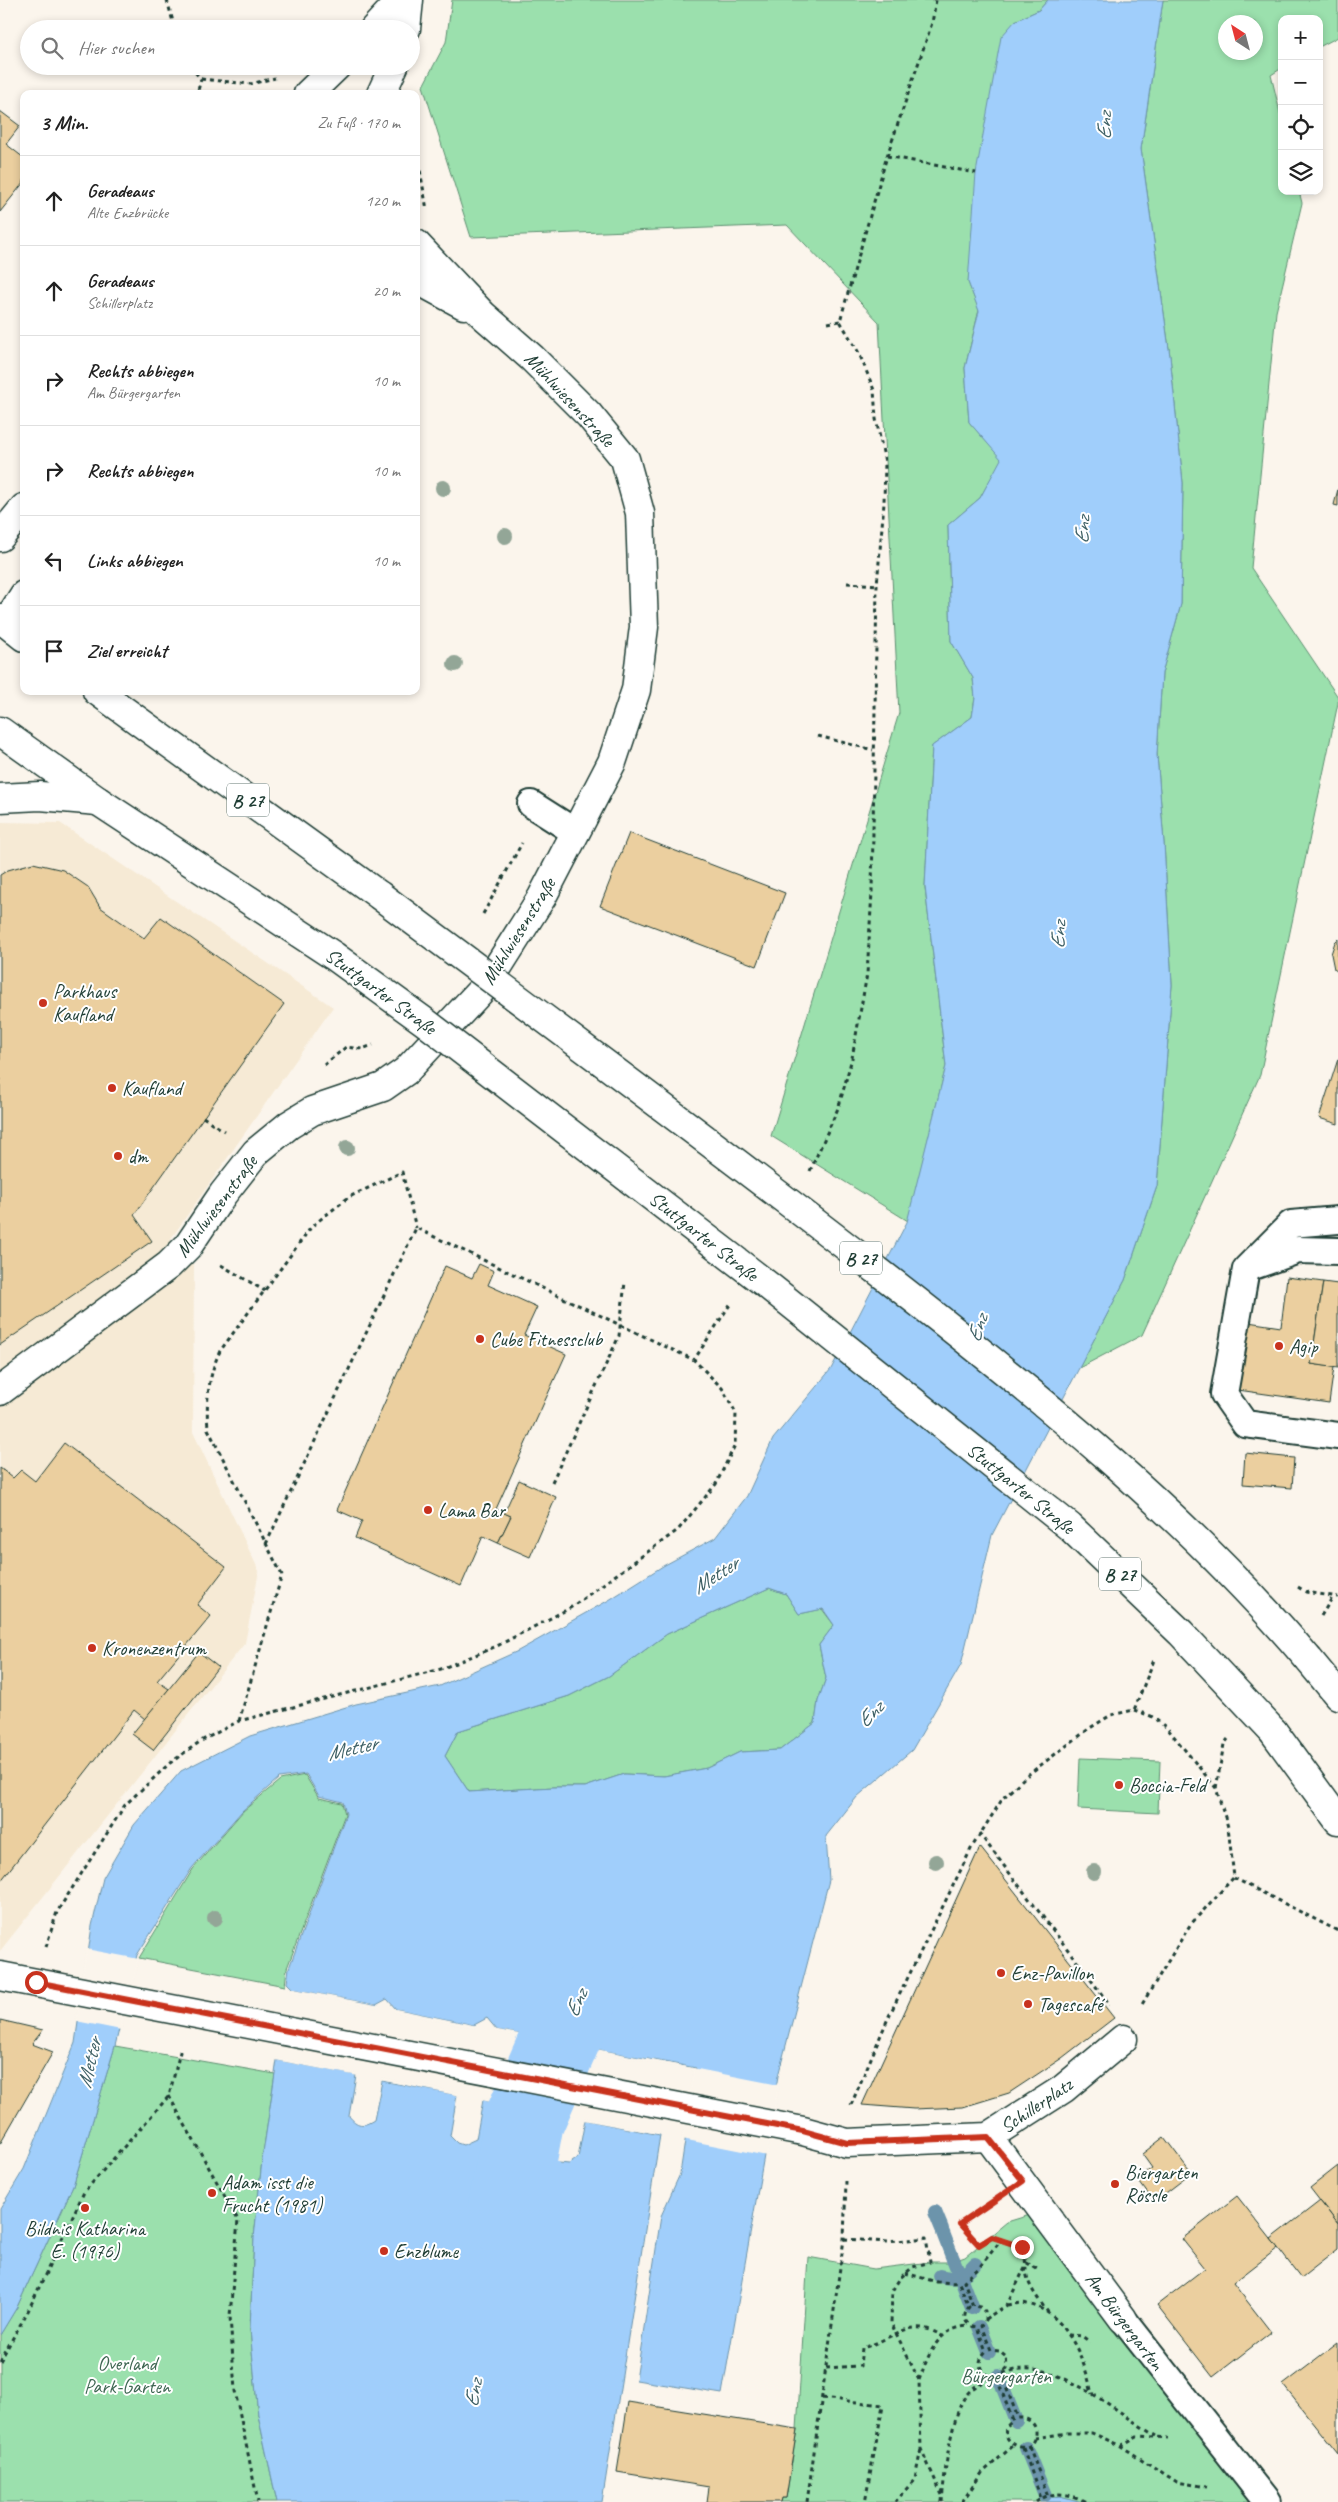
<!DOCTYPE html>
<html lang="de">
<head>
<meta charset="utf-8">
<style>
	:root { --surface:#fff; --page:#f6f6f6; --text:#222; --muted:#767676; --line:#e0e0e0 }
	body { margin:0; font-family:Caveat,sans-serif; background:var(--page); color:var(--text) }
	.controls { position:absolute; right:15px; top:15px; display:grid; overflow:hidden; border-radius:10px; box-shadow:0 2px 8px #0003 }
	.controls button { width:45px; height:45px; display:grid; place-items:center; padding:0; border:0; border-bottom:1px solid var(--line); background:var(--surface); color:var(--text); font:25px sans-serif }
	.compass { position:absolute; left:1218px; top:15px; width:45px; height:45px; border-radius:50%; background:var(--surface); box-shadow:0 2px 8px #0003; rotate:324deg }
	.stop { position:absolute; width:15px; height:15px; margin:-11px; border:4px solid #c8321e; border-radius:50%; background:#fff }
	.stop.end { background:#c8321e; border-color:#fff; box-shadow:0 1px 5px #0008 }
	.list { margin:0; padding:0; list-style:none }
	h2 { display:flex; justify-content:space-between; align-items:center; height:65px; margin:0; padding:0 20px; font-size:21px }
	h2 small { font-size:16px; font-weight:400; color:var(--muted) }
	.list li { display:grid; grid-template-columns:32px 1fr auto; gap:15px; align-items:center; box-sizing:border-box; height:90px; padding:0 20px; border-top:1px solid var(--line) }
	.list b { display:block; font-size:19px; white-space:nowrap }
	.list p { margin:0; font-size:16px; white-space:nowrap; color:var(--muted) }
	.list em { font-size:16px; font-style:normal; color:var(--muted) }
	.icon { flex:none; width:28px; height:28px; fill:none; stroke:currentColor; stroke-width:2; stroke-linecap:round; stroke-linejoin:round }
	.map { position:relative; flex:none; width:1338px; height:2502px; overflow:hidden }
	.search { position:absolute; background:var(--surface); box-shadow:0 2px 8px #0003; left:20px; top:20px; width:400px; height:55px; display:flex; align-items:center; gap:12px; box-sizing:border-box; padding:0 18px; border-radius:28px; color:var(--muted); font-size:19px }
	.panel { position:absolute; background:var(--surface); box-shadow:0 2px 8px #0003; left:20px; top:90px; width:400px; height:605px; border-radius:10px }
	.map>svg:first-child { display:block }
	.built { fill:#f6ead5 }
	.green { fill:#9be0ad; stroke:#5d8e70; fill-rule:evenodd }
	.water { fill:#a0cefb; stroke:#6c94ab; fill-rule:evenodd }
	.pier { fill:#fbf5ec }
	.lines { fill:none; stroke-linecap:round; stroke-linejoin:round }
	.stream { stroke:#6c94ab; stroke-width:14 }
	.river { stroke:#a0cefb; stroke-width:80 }
	.building { fill:#ebcf9f; stroke:#1f3d34 }
	.lane-casing { stroke:#1f3d34; stroke-width:30 }
	.street-casing { stroke:#1f3d34; stroke-width:31 }
	.secondary-casing { stroke:#1f3d34; stroke-width:31 }
	.primary-casing { stroke:#1f3d34; stroke-width:31 }
	.path { stroke:#1f3d34; stroke-width:3; stroke-dasharray:4 4; stroke-linecap:butt }
	.lane { stroke:#fff; stroke-width:26 }
	.street { stroke:#fff; stroke-width:28 }
	.secondary { stroke:#fff; stroke-width:28 }
	.primary { stroke:#fff; stroke-width:28 }
	.primary-bridge-casing { stroke:#1f3d34; stroke-width:31; stroke-linecap:butt }
	.primary-bridge { stroke:#fff; stroke-width:28 }
	.tree { fill:#93a697 }
	.route { stroke:#c8321e; stroke-width:6 }
	.poi-dot { fill:#c8321e; stroke:#fff; stroke-width:2 }
	.labels { text-anchor:middle; stroke-width:4; stroke-linejoin:round; paint-order:stroke }
	.shield { fill:#fff; stroke:#627771; stroke-width:1 }
	.shield-label { font-size:19px; font-weight:bold; fill:#1f3d34 }
	.street-label { font-size:20px; fill:#1f3d34; stroke:#fff }
	.poi-label { font-size:20px; fill:#1f3d34; stroke:#fff; text-anchor:start }
	.park-label { font-size:20px; fill:#3e6652; stroke:#fff }
	.water-label { font-size:21px; font-style:italic; fill:#3f6166; stroke:#fff }
</style>
</head>
<body>
<div class="map">
<svg width="1338" height="2502" viewBox="0 0 1338 2502">
	<rect width="100%" height="100%" fill="#fbf5ec"/>
	<filter id="ink" filterUnits="userSpaceOnUse"><feTurbulence type="fractalNoise" baseFrequency=".02" numOctaves="2"/><feDisplacementMap in="SourceGraphic" scale="10" xChannelSelector="R" yChannelSelector="G"/><feConvolveMatrix kernelMatrix="1 2 1 2 8 2 1 2 1" color-interpolation-filters="sRGB"/></filter>
	<g filter="url(#ink)">
		<path class="built" d="M0 822 60 823 333 1007 170 1240 194 1265 193 1432 259 1571 245 1643 0 1951Z"/>
		<g class="green">
			<path d="M452 0H1048L1039 10 1015 21 968 282 979 310 965 368 969 422 1002 459 980 498 948 525 951 641 973 678 975 698 972 717 932 746 925 887 946 1066 908 1221 771 1136 899 713 879 322 787 225 471 237 423 86 446 42Z"/>
			<path d="M1163 0H1338V37L1319 47V19H1282V68L1271 75 1282 121V191H1299L1302 203 1276 312 1251 568 1338 697V703L1260 1075 1142 1335 1079 1368 1125 1280 1157 1186 1172 985 1164 843 1157 755 1162 673 1181 604 1183 483 1170 356 1141 149ZM1226 22H1256V52H1226Z"/>
			<path d="M769 1588 786 1594 799 1614 822 1609 834 1625 819 1645 826 1678 818 1701 815 1723 780 1750 740 1752 707 1768 664 1776 624 1774 585 1787H554L469 1792 445 1756 458 1731 569 1696 609 1676 667 1634Z"/>
			<path d="M1080 1758 1160 1761 1158 1813 1078 1809Z"/>
			<path d="M305 1775 319 1798 342 1803 345 1814 287 1968 285 1986 139 1958 193 1869 243 1811 280 1780Z"/>
			<path d="M115 2046 275 2074 262 2160 254 2238 250 2329 258 2415 277 2502H0V2335L17 2307 73 2186Z"/>
			<path d="M1043 2211 1267 2502H781L782 2498H786L797 2429 808 2257 874 2269 930 2262H950L965 2257 1007 2222Z"/>
		</g>
		<g class="water">
			<path d="M1048 0H1163L1141 149 1170 356 1183 483 1181 604 1162 673 1157 755 1164 843 1172 985 1157 1186 1125 1280 992 1535 961 1665 912 1750 857 1797 826 1836 829 1880 778 2076 722 2394 636 2380 661 2216 680 2174 696 2068 595 2049 587 2041 577 2045 497 2030 487 2018 474 2025 396 2009 387 1999 376 2005 293 1989 287 1983 289 1968 346 1814 343 1802 319 1796 306 1774 279 1778 242 1811 192 1868 137 1955 115 2046 73 2186 17 2307 0 2335V2209L24 2169 75 2043 92 1926 103 1878 134 1825 181 1771 250 1736 356 1704 440 1686 518 1651 609 1600 663 1566 715 1538 747 1496 773 1439 831 1369 907 1222 946 1066 925 887 932 746 972 717 975 698 973 678 951 641 948 525 980 498 1001 459 969 422 965 368 979 311 968 282 976 173 1001 37 1015 21 1039 10ZM769 1588 786 1594 799 1614 823 1609 834 1625 819 1645 826 1678 818 1701 815 1723 780 1750 740 1752 707 1768 664 1776 624 1774 585 1787H554L469 1792 445 1756 458 1731 569 1696 609 1676 667 1634Z"/>
			<path d="M277 2060 356 2075 349 2116C357 2126 363 2127 374 2120L382 2081 457 2095 450 2136 457 2143 463 2145 476 2139 483 2100 560 2116 552 2156 559 2163 569 2164 578 2158 585 2120 660 2135 602 2502H277L258 2415 250 2329 254 2238 262 2160Z"/>
			<path d="M1060 2496 1082 2502H1040L1046 2498Z"/>
		</g>
		<g class="pier">
			<path d="M86 1949 139 1959 121 2030 76 2021Z"/>
			<path d="M289 1988 376 2005 380 2006 376 2008 292 1992Z"/>
			<path d="M392 2008 396 2009 478 2026 474 2028 395 2012Z"/>
			<path d="M493 2029 577 2045 581 2046 577 2048 496 2032Z"/>
			<path d="M591 2048 779 2085 767 2156 682 2139 693 2070 595 2051Z"/>
			<path d="M278 2058 356 2073 358 2076 275 2060Z"/>
			<path d="M383 2078 458 2093 460 2096 380 2080Z"/>
			<path d="M484 2098 560 2113 562 2116 481 2100Z"/>
			<path d="M586 2118 661 2133 663 2135 583 2120Z"/>
		</g>
		<g class="lines">
			<g class="stream">
				<path d="M935 2212 942 2229"/>
				<path d="M943 2233 953 2259"/>
				<path d="M954 2261 972 2308"/>
				<path d="M940 2276C955 2281 966 2275 975 2264"/>
				<path d="M979 2327 989 2352"/>
				<path d="M998 2376 1016 2421"/>
				<path d="M1026 2448 1045 2495"/>
			</g>
			<path class="river" d="M506 2217 524 2121 603 1941"/>
		</g>
		<g class="building">
			<path d="M0 111 20 126 6 144 24 158V182L0 212Z"/>
			<path d="M1338 489V506L1334 505Z"/>
			<path d="M629 833 785 893 757 966 600 906Z"/>
			<path d="M33 863 63 870 88 887 100 907 144 938 161 917 284 1004 134 1215 152 1241 0 1345V875L8 870Z"/>
			<path d="M1338 939V972L1334 969 1331 954 1335 942Z"/>
			<path d="M1338 1059V1124L1319 1118Z"/>
			<path d="M479 1264 494 1271 488 1285 537 1307 524 1335 566 1354 496 1509 511 1516 498 1543 483 1536 461 1586 355 1538 362 1521 337 1510 445 1266 472 1278Z"/>
			<path d="M1287 1277 1323 1282 1311 1364 1334 1367 1329 1403 1238 1390 1248 1322 1281 1327Z"/>
			<path d="M1323 1282 1338 1284V1368L1311 1364Z"/>
			<path d="M64 1443 226 1567 197 1605 211 1616 157 1681 169 1689 145 1719 134 1710 0 1882V1468L13 1478 21 1470 35 1481Z"/>
			<path d="M1245 1453 1294 1458 1292 1488 1243 1484Z"/>
			<path d="M519 1480 556 1497 530 1557 498 1543 511 1516 504 1513Z"/>
			<path d="M199 1652 218 1667 153 1750 132 1734Z"/>
			<path d="M980 1847 1114 2018 1062 2058 1009 2093 963 2107 914 2109 862 2105Z"/>
			<path d="M0 2020 43 2030 32 2044 53 2052 0 2144Z"/>
			<path d="M1164 2137 1189 2170 1185 2172 1188 2176 1154 2202 1137 2179 1152 2168 1142 2154Z"/>
			<path d="M1338 2166V2224L1310 2188Z"/>
			<path d="M1237 2196 1278 2248 1233 2283 1271 2332 1213 2377 1157 2305 1205 2268 1182 2239Z"/>
			<path d="M1320 2201 1338 2224V2249L1301 2278 1271 2239Z"/>
			<path d="M1338 2343V2454L1283 2385Z"/>
			<path d="M628 2402 797 2429 786 2498H782L781 2502H707L709 2487 617 2472Z"/>
		</g>
		<g class="lines">
			<defs>
				<g id="lane">
					<path d="M531 804 575 832"/>
					<path d="M1338 1220 1291 1224 1246 1269 1224 1394 1245 1424 1338 1436"/>
					<path d="M1253 1266 1298 1250 1338 1251"/>
					<path d="M1123 2319 1267 2502"/>
				</g>
				<g id="street">
					<path d="M374 29 401 0"/>
					<path d="M406 29 409 0"/>
					<path d="M308 94 337 66"/>
					<path d="M381 94 394 66"/>
					<path d="M416 279 464 305"/>
					<path d="M0 537 24 508"/>
					<path d="M6 623 24 595"/>
					<path d="M0 1391 169 1265 188 1246 223 1194 256 1152 289 1125 312 1111 383 1087 406 1071 487 984 542 897 612 762 636 690 644 627 640 513 625 459 589 415 532 358 483 315 416 244"/>
					<path d="M0 1976 803 2131 847 2143 988 2137 1063 2089 1123 2039"/>
					<path d="M988 2137 1123 2319"/>
				</g>
				<path id="secondary" d="M0 798 40 796 98 801"/>
				<g id="primary">
					<path d="M0 618 24 637"/>
					<path d="M97 691 379 895"/>
					<path d="M0 731 98 801 334 956"/>
					<path d="M1309 1660 1338 1695"/>
					<path d="M1273 1731 1338 1820"/>
				</g>
			</defs>
			<use href="#lane" class="lane-casing"/>
			<use href="#street" class="street-casing"/>
			<use href="#secondary" class="secondary-casing"/>
			<use href="#primary" class="primary-casing"/>
			<g class="path">
				<path d="M167 0 175 29"/>
				<path d="M190 66 201 79 197 94"/>
				<path d="M201 79 250 84 275 78"/>
				<path d="M416 147 427 210"/>
				<path d="M887 156 976 173"/>
				<path d="M828 323 840 321"/>
				<path d="M847 583 877 585"/>
				<path d="M818 736 873 750"/>
				<path d="M483 914 522 843"/>
				<path d="M324 1065 346 1047 362 1049 373 1045"/>
				<path d="M203 1117 224 1131"/>
				<path d="M810 1171 839 1106 852 1058 867 974 872 892 877 585 884 503 885 462 876 419 874 390 859 353 840 321 887 156 932 23 936 0"/>
				<path d="M221 1265 265 1291"/>
				<path d="M552 1482 619 1336 625 1282"/>
				<path d="M266 1544 416 1228 694 1360"/>
				<path d="M1298 1587 1306 1592 1338 1597"/>
				<path d="M1321 1616 1332 1598"/>
				<path d="M1134 1710 1151 1716 1167 1728 1216 1788 1228 1827 1234 1877 1190 1925 1141 2006"/>
				<path d="M239 1721 282 1575 208 1429C206 1402 208 1376 220 1351L312 1226 349 1197 402 1172 416 1228"/>
				<path d="M1216 1788 1224 1744 1228 1739"/>
				<path d="M979 1833 1110 2005"/>
				<path d="M1234 1878 1338 1931"/>
				<path d="M46 1947 57 1912 125 1805 170 1763 201 1741 239 1721 441 1669 497 1646 570 1608 678 1530 716 1484 735 1445 736 1413 722 1388 694 1360 731 1303"/>
				<path d="M169 2096 238 2220 230 2316 235 2391 258 2502"/>
				<path d="M851 2105 889 2016 972 1847 1003 1798 1025 1777 1090 1728 1111 1715 1134 1710 1154 1660"/>
				<path d="M991 2203 960 2224 979 2245 992 2237 1021 2247"/>
				<path d="M844 2239 888 2242 926 2238 930 2262 913 2267 900 2278 892 2291 891 2323 919 2380 921 2449 942 2495"/>
				<path d="M1024 2251C1026 2260 1025 2267 1027 2276 1030 2290 1042 2304 1050 2315"/>
				<path d="M905 2273 937 2282 959 2283 969 2307C961 2316 965 2326 977 2327L986 2351C979 2359 978 2365 984 2374L996 2376 1013 2421C988 2436 1033 2464 1036 2434 1037 2423 1027 2417 1018 2418L1001 2374 1007 2367 1006 2357 999 2351 991 2350 981 2326 985 2320V2312L980 2307 973 2306 964 2281 978 2269 1002 2239"/>
				<path d="M1008 2305C1014 2304 1022 2302 1027 2304 1066 2311 1086 2362 1092 2395"/>
				<path d="M985 2319 1007 2305 1027 2263 1037 2269"/>
				<path d="M1068 2335 1082 2336 1090 2342"/>
				<path d="M0 2361 28 2311 84 2192 169 2096 181 2048"/>
				<path d="M826 2368 860 2366 862 2348C893 2340 910 2315 942 2336"/>
				<path d="M1003 2373C1009 2372 1015 2369 1022 2369 1063 2365 1121 2415 1156 2436"/>
				<path d="M919 2380C929 2354 937 2328 969 2326"/>
				<path d="M822 2398 883 2405 865 2502"/>
				<path d="M1035 2438 1067 2433H1092L1121 2446 1177 2482 1207 2487"/>
				<path d="M1029 2446 1048 2496"/>
				<path d="M1121 2446 1137 2436 1168 2438"/>
				<path d="M1023 2448 1041 2498"/>
				<path d="M807 2502 844 2239 846 2181"/>
				<path d="M895 2502 915 2479 921 2449"/>
				<path d="M942 2502C944 2476 951 2414 967 2394 974 2386 984 2381 993 2377"/>
				<path d="M962 2502 982 2473 1013 2446"/>
				<path d="M1036 2502C1052 2490 1070 2493 1086 2502"/>
			</g>
			<use href="#lane" class="lane"/>
			<use href="#street" class="street"/>
			<use href="#secondary" class="secondary"/>
			<use href="#primary" class="primary"/>
			<defs>
				<g id="primary-bridge">
					<path d="M379 895C546 1020 713 1143 878 1271 1029 1388 1185 1513 1309 1660"/>
					<path d="M334 956 425 1022 770 1287 1070 1527 1181 1633 1273 1731"/>
				</g>
			</defs>
			<use href="#primary-bridge" class="primary-bridge-casing"/>
			<use href="#primary-bridge" class="primary-bridge"/>
		</g>
		<g class="tree">
			<circle cx="443" cy="488" r="8"/>
			<circle cx="505" cy="536" r="8"/>
			<circle cx="455" cy="664" r="8"/>
			<circle cx="347" cy="1148" r="8"/>
			<circle cx="936" cy="1862" r="8"/>
			<circle cx="1094" cy="1872" r="8"/>
			<circle cx="215" cy="1918" r="8"/>
		</g>
	</g>
	<g class="lines" filter="url(#ink)">
		<path class="route" d="M36 1982 803 2131 847 2143 988 2137 1023 2181 960 2224 979 2245 992 2237 1022 2247"/>
	</g>
	<g class="poi-dot">
		<circle cx="43" cy="1003" r="5"/>
		<circle cx="112" cy="1088" r="5"/>
		<circle cx="118" cy="1156" r="5"/>
		<circle cx="480" cy="1339" r="5"/>
		<circle cx="1279" cy="1346" r="5"/>
		<circle cx="428" cy="1510" r="5"/>
		<circle cx="92" cy="1648" r="5"/>
		<circle cx="1119" cy="1785" r="5"/>
		<circle cx="1001" cy="1973" r="5"/>
		<circle cx="1028" cy="2004" r="5"/>
		<circle cx="1115" cy="2184" r="5"/>
		<circle cx="212" cy="2193" r="5"/>
		<circle cx="85" cy="2208" r="5"/>
		<circle cx="384" cy="2251" r="5"/>
	</g>
	<g class="labels">
		<g class="shield">
			<rect x="227" y="783.5" width="42" height="33" rx="4"/>
			<rect x="840" y="1241.5" width="42" height="33" rx="4"/>
			<rect x="1099" y="1557.5" width="42" height="33" rx="4"/>
		</g>
		<g class="shield-label">
			<text x="248" y="807">B 27</text>
			<text x="861" y="1265">B 27</text>
			<text x="1120" y="1581">B 27</text>
		</g>
		<g class="street-label">
			<text transform="translate(570 399) rotate(47)" y="7">Mühlwiesenstraße</text>
			<text transform="translate(518 931) rotate(-58)" y="7">Mühlwiesenstraße</text>
			<text transform="translate(381 991) rotate(36)" y="7">Stuttgarter Straße</text>
			<text transform="translate(216 1206) rotate(-53)" y="7">Mühlwiesenstraße</text>
			<text transform="translate(704 1236) rotate(38)" y="7">Stuttgarter Straße</text>
			<text transform="translate(1021 1488) rotate(39)" y="7">Stuttgarter Straße</text>
			<text transform="translate(1036 2105) rotate(-34)" y="7">Schillerplatz</text>
			<text transform="translate(1125 2321) rotate(53)" y="7">Am Bürgergarten</text>
		</g>
		<g class="poi-label">
			<text x="53" y="998">Parkhaus<tspan x="53" dy="23">Kaufland</tspan></text>
			<text x="122" y="1095">Kaufland</text>
			<text x="128" y="1163">dm</text>
			<text x="490" y="1346">Cube Fitnessclub</text>
			<text x="1289" y="1353">Agip</text>
			<text x="438" y="1517">Lama Bar</text>
			<text x="102" y="1655">Kronenzentrum</text>
			<text x="1129" y="1792">Boccia-Feld</text>
			<text x="1011" y="1980">Enz-Pavillon</text>
			<text x="1038" y="2011">Tagescafé</text>
			<text x="1125" y="2179">Biergarten<tspan x="1125" dy="23">Rössle</tspan></text>
			<text x="222" y="2189">Adam isst die<tspan x="222" dy="23">Frucht (1981)</tspan></text>
			<text x="85" y="2235" text-anchor="middle">Bildnis Katharina<tspan x="85" dy="23">E. (1976)</tspan></text>
			<text x="394" y="2258">Enzblume</text>
		</g>
		<g class="park-label">
			<text x="127" y="2370">Overland<tspan x="127" dy="23">Park-Garten</tspan></text>
			<text x="1006" y="2383">Bürgergarten</text>
		</g>
		<g class="water-label">
			<text transform="translate(1104 126) rotate(-88)" y="7">Enz</text>
			<text transform="translate(1082 530) rotate(-86)" y="7">Enz</text>
			<text transform="translate(1058 935) rotate(-86)" y="7">Enz</text>
			<text transform="translate(977 1328) rotate(-71)" y="7">Enz</text>
			<text transform="translate(715 1575) rotate(-33)" y="7">Metter</text>
			<text transform="translate(870 1714) rotate(-45)" y="7">Enz</text>
			<text transform="translate(352 1748) rotate(-13)" y="7">Metter</text>
			<text transform="translate(576 2003) rotate(-66)" y="7">Enz</text>
			<text transform="translate(89 2063) rotate(-77)" y="7">Metter</text>
			<text transform="translate(473 2393) rotate(-79)" y="7">Enz</text>
		</g>
	</g>
</svg>
<div class="controls">
<button>+</button>
<button>−</button>
<button><svg class="icon" aria-label="locate" viewBox="0 0 24 24"><circle cx="12" cy="12" r="6"/><path d="M12 2v4M12 18v4M2 12h4M18 12h4"/></svg></button>
<button><svg class="icon" aria-label="layers" viewBox="0 0 24 24"><path d="M12 4l9 5-9 5-9-5zM3 14l9 5 9-5"/></svg></button>
</div>
<svg class="compass" viewBox="-18 -18 36 36"><path d="M0-13l5 13h-10z" fill="#e53935"/><path d="M0 13l5-13h-10z" fill="#767676"/></svg>
<div class="stop" style="left:36px;top:1982px"></div>
<div class="stop end" style="left:1022px;top:2247px"></div>
<div class="search"><svg class="icon" aria-label="search" viewBox="0 0 24 24"><circle cx="10" cy="10" r="6"/><path d="M15 15l6 6"/></svg>Hier suchen</div>
<section class="panel">
<h2>3 Min.<small>Zu Fuß · 170 m</small></h2>
<ul class="list">
<li><svg class="icon" aria-label="ahead" viewBox="0 0 24 24"><path d="M12 20V5M6 11l6-6 6 6"/></svg><div><b>Geradeaus</b><p>Alte Enzbrücke</p></div><em>120 m</em></li>
<li><svg class="icon" aria-label="ahead" viewBox="0 0 24 24"><path d="M12 20V5M6 11l6-6 6 6"/></svg><div><b>Geradeaus</b><p>Schillerplatz</p></div><em>20 m</em></li>
<li><svg class="icon" aria-label="right" viewBox="0 0 24 24"><path d="M7 20v-9h11M14 6l5 5-5 5"/></svg><div><b>Rechts abbiegen</b><p>Am Bürgergarten</p></div><em>10 m</em></li>
<li><svg class="icon" aria-label="right" viewBox="0 0 24 24"><path d="M7 20v-9h11M14 6l5 5-5 5"/></svg><div><b>Rechts abbiegen</b></div><em>10 m</em></li>
<li><svg class="icon" aria-label="left" viewBox="0 0 24 24"><path d="M17 20v-9H6M10 6l-5 5 5 5"/></svg><div><b>Links abbiegen</b></div><em>10 m</em></li>
<li><svg class="icon" aria-label="arrive" viewBox="0 0 24 24"><path d="M6 21V4h12l-3 4 3 4H6"/></svg><div><b>Ziel erreicht</b></div></li>
</ul>
</section>
</div>
</body>
</html>
